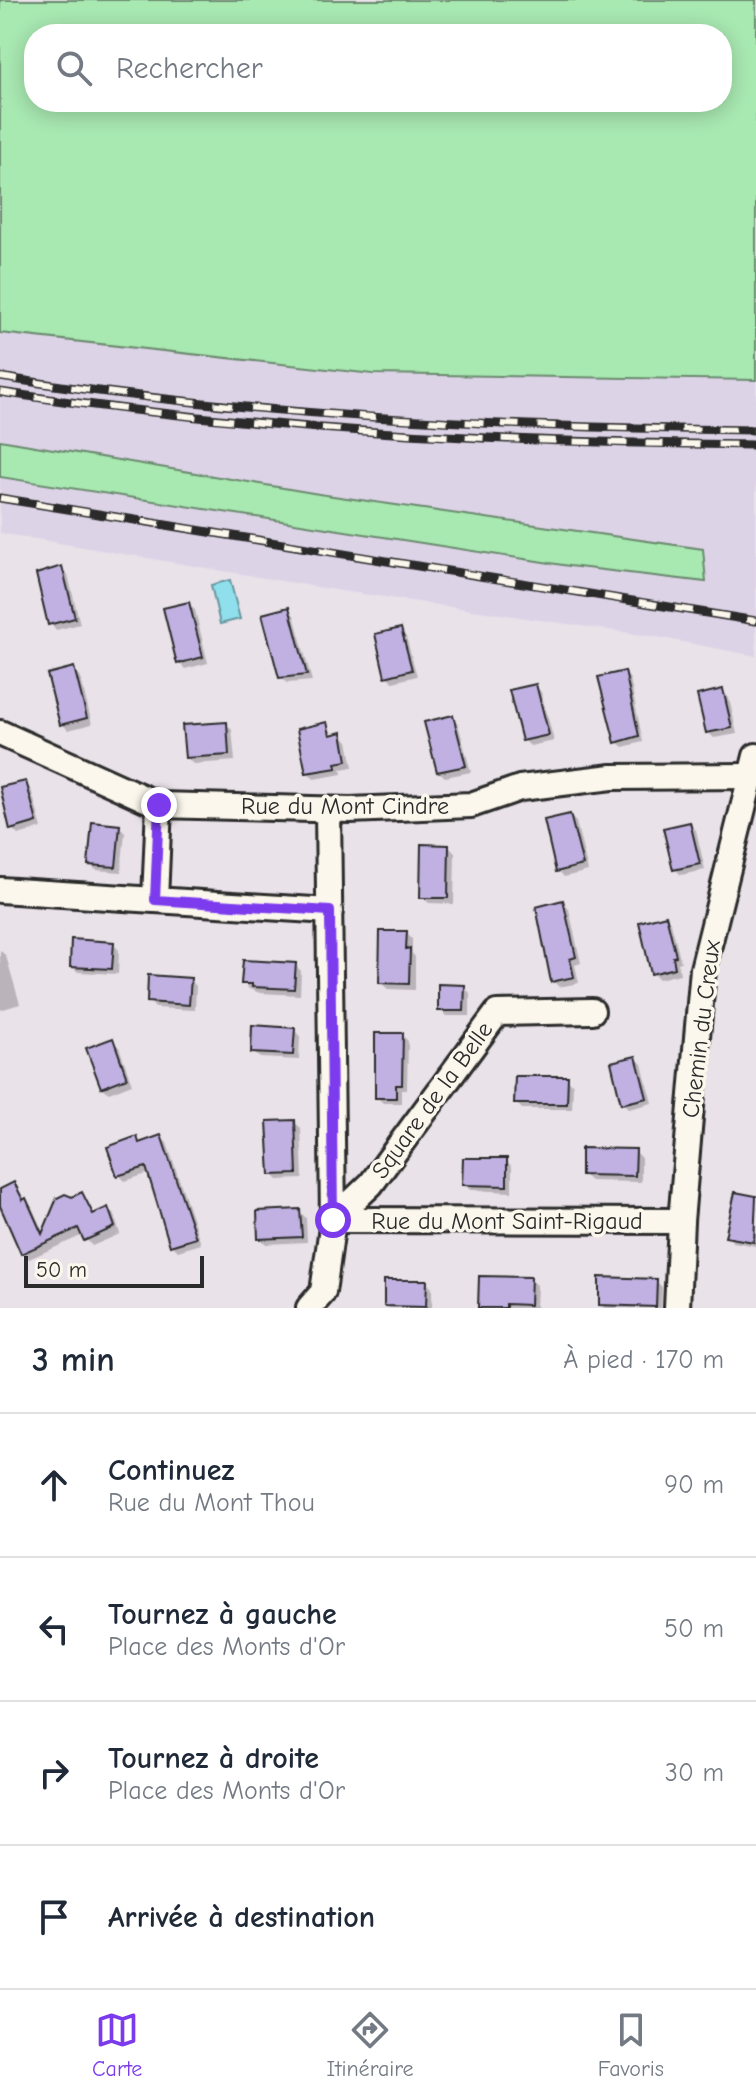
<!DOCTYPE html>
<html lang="fr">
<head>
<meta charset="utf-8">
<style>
	:root { --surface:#fff; --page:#f6f6f7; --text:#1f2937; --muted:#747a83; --line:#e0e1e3; --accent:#7c3aed }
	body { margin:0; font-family:"Comic Neue",sans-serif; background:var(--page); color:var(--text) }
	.scale { position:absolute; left:24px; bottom:20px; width:180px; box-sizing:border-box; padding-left:8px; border:4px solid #2b2b2b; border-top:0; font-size:22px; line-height:28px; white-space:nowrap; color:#2b2b2b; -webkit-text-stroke:6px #fbf7ec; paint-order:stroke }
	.stop { position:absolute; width:24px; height:24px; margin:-18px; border:6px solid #7c3aed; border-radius:50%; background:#fff }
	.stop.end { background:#7c3aed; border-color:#fff; box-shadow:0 2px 8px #0008 }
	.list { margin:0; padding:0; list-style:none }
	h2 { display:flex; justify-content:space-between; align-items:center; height:104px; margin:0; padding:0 32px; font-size:34px }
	h2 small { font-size:26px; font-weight:400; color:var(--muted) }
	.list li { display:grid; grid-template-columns:52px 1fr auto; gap:24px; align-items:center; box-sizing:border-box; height:144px; padding:0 32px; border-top:2px solid var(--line) }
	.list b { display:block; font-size:30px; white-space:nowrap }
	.list p { margin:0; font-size:26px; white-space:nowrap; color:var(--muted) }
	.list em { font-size:26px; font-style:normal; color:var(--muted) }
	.icon { flex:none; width:44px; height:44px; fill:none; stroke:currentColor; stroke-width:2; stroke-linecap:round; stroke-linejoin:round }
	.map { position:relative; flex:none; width:756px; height:1308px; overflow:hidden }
	.search { position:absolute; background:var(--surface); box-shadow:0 4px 20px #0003; left:24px; right:24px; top:24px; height:88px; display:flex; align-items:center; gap:20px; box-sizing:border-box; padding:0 28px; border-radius:32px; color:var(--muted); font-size:30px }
	.sheet { height:680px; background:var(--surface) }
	nav { display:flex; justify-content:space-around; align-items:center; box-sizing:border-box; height:112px; border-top:2px solid var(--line); background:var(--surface); font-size:22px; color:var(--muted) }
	nav a { display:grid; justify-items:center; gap:4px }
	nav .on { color:var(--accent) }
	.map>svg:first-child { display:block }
	.built { fill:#ddd3e7 }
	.green { fill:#a8e8b1; stroke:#6a8a6e; stroke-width:2; fill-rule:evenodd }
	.water { fill:#8fdfec; stroke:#67979f; stroke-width:2 }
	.shadow { fill:#0003 }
	.building { fill:#c0b1e2; stroke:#2b2b2b; stroke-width:2 }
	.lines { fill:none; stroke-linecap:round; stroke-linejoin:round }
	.minor-casing { stroke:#2b2b2b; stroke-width:30 }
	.minor { stroke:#fbf7ec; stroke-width:24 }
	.rail-casing { stroke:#2b2b2b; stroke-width:9 }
	.rail { stroke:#fbf7ec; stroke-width:6; stroke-dasharray:18; stroke-linecap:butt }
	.route { stroke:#7c3aed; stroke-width:10 }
	.labels { text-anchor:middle; stroke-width:7; stroke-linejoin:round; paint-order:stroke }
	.street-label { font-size:24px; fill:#2b2b2b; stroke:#fbf7ec }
</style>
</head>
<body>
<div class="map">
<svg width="756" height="1308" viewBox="0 0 756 1308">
	<rect width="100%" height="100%" fill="#e9e2e9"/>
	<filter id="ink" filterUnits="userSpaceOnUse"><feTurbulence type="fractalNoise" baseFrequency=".0125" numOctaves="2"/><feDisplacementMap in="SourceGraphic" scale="16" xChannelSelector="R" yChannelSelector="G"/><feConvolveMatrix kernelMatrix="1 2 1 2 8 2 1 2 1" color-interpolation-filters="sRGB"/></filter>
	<g filter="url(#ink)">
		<path class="built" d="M0 300 756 375V656L657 637 335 590 0 533Z"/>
		<g class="green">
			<path d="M0 0H756V380L373 374 0 333ZM722 34V102H34V34Z"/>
			<path d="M0 440 319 494 703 549 706 582 569 566 0 477Z"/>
		</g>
		<path class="water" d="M230 580 240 619 220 624 211 585Z"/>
		<g class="shadow">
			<path d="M62 569 68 575 80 624 56 630 50 624Z"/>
			<path d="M188 604 195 610 208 663 185 669 179 663Z"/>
			<path d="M288 609 294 615 312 681 287 683 281 677Z"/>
			<path d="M400 630 406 637 417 676 393 682 387 676Z"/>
			<path d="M74 670 80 676 92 724 68 730 62 724Z"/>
			<path d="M625 673 630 679 643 742 623 747 617 742Z"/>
			<path d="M535 686 541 692 554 741 530 746 524 740Z"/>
			<path d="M723 691 729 698 737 734 714 738 708 732Z"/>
			<path d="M452 718 458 724 471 772 445 777 438 771Z"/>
			<path d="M226 724 232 730 235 761 193 764 187 758Z"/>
			<path d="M327 725 334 736 342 735 348 741 353 767 341 769 342 774 314 779 308 772Z"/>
			<path d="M25 783 31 789 42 828 18 835 12 829Z"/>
			<path d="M570 816 576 822 588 871 564 877 558 870Z"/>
			<path d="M689 824 696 830 705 870 681 875 675 869Z"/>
			<path d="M119 827 125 833 121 872 96 870 90 864Z"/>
			<path d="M449 847 455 853 454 904 429 903 422 897Z"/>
			<path d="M563 903 569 909 581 963 575 965 579 983 559 987 553 981Z"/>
			<path d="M665 917 671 923 681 962 678 963 680 974 659 979 653 973Z"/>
			<path d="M406 933 412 939V953L415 957V990L388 989 381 983Z"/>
			<path d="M113 944 119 950 118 974 78 972 72 966Z"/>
			<path d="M0 950 6 956 20 1004 0 1010Z"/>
			<path d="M295 965 301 971 300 995 260 993 249 989 243 983Z"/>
			<path d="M190 980 196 986 195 1010 155 1008 149 1001Z"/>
			<path d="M464 987 470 993V1016H446L440 1010Z"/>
			<path d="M294 1030 300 1036 299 1060 260 1058 253 1052Z"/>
			<path d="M402 1035 408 1041 407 1090H401V1103H383L377 1097Z"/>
			<path d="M112 1041 119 1047 132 1084 109 1093 102 1087Z"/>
			<path d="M636 1058 642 1064 652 1103 629 1109 623 1103Z"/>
			<path d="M567 1078 573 1085 572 1109H522L516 1103Z"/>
			<path d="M294 1122 301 1128 303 1179 278 1180 272 1174Z"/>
			<path d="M161 1137 167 1143 201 1244 178 1251 172 1245 150 1173 125 1181 119 1175 136 1139 141 1144Z"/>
			<path d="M635 1151 641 1157V1182L590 1181 583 1175Z"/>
			<path d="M506 1160 512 1167V1192L470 1190 464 1184Z"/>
			<path d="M14 1185 32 1207 44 1234 72 1199 82 1194 95 1215 108 1209 114 1215 120 1234 92 1246 83 1235 29 1259 23 1253 6 1216 0 1210V1191Z"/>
			<path d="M736 1194 756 1198V1246L733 1242 727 1236Z"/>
			<path d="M299 1211 306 1218 307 1242 266 1244 260 1238Z"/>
			<path d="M530 1279 537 1285 536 1308H480Z"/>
			<path d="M656 1281 662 1287 661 1308H604L601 1305Z"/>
			<path d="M426 1282 432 1288V1308H389L386 1305Z"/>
		</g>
		<g class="building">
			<path d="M62 566 75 618 48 625 36 574Z"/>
			<path d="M189 602 203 657 177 664 163 608Z"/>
			<path d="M289 607 307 675 279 678 262 614Z"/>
			<path d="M401 628 412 670 385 677 375 634Z"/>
			<path d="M74 667 87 718 60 725 47 674Z"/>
			<path d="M625 671 639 736 615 743 598 677Z"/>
			<path d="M536 684 549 735 522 741 509 690Z"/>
			<path d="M723 689 732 728 706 733 697 695Z"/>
			<path d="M453 715 466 766 437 772 424 722Z"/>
			<path d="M227 722 229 755 185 758 182 725Z"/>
			<path d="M327 722 330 735 342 732 347 761 336 763 337 768 306 773 297 729Z"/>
			<path d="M26 781 37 822 10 830 0 787Z"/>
			<path d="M570 814 583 865 556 872 544 820Z"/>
			<path d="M92 822 120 825 116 867 88 865Z"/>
			<path d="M690 822 700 864 673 870 663 828Z"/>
			<path d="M421 844 449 845 448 898H420Z"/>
			<path d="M563 900 576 957 570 959 574 977 551 982 536 907Z"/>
			<path d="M666 915 676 956 673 957 675 968 651 974 639 922Z"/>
			<path d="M380 931H407L406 949 410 948 409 984 379 983Z"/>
			<path d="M71 939 114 942 112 969 70 967Z"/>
			<path d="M243 960 296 963 294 989 252 987V984H241Z"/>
			<path d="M148 975 191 978 189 1005 147 1002Z"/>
			<path d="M438 984 465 985 464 1011H438Z"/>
			<path d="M252 1025 295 1028 293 1055 251 1053Z"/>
			<path d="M375 1033H403L402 1085H396V1098H375Z"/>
			<path d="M113 1038 127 1078 101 1088 86 1048Z"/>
			<path d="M636 1056 647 1098 621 1104 611 1062Z"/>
			<path d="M515 1076H568L567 1104H514Z"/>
			<path d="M295 1120 297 1174 270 1175 267 1121Z"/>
			<path d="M161 1135 196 1238 170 1246 146 1167 117 1176 107 1147 137 1136 139 1143Z"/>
			<path d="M581 1148 636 1149 635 1176 581 1175Z"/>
			<path d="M463 1158H507V1186L462 1185Z"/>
			<path d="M14 1182 23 1200 26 1198 42 1234 57 1198 65 1194 72 1197 82 1192 93 1214 108 1207 115 1227 84 1241 78 1228 21 1254 0 1206V1189Z"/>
			<path d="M735 1192 756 1196 754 1242 725 1237Z"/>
			<path d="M300 1209 302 1237 258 1239 257 1211Z"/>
			<path d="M479 1276 531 1277 530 1305 506 1304V1308H478Z"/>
			<path d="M599 1277 657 1279 656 1307 599 1305Z"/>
			<path d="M384 1280H427L426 1307 384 1306Z"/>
		</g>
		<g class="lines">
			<defs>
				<g id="minor">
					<path d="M0 733 159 805 350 810 471 805 520 788 612 777 750 776"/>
					<path d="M159 805 155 900 330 911"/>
					<path d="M0 890 155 900"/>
					<path d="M333 1220 371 1184 497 1013 592 1011"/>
					<path d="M333 1220 681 1221"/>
					<path d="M309 1308 323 1292 333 1220 328 810"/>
					<path d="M677 1308 681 1221 703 969 756 756"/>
				</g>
			</defs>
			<use href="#minor" class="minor-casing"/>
			<use href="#minor" class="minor"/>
			<defs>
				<g id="rail">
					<path d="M0 377C250 416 504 428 756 430"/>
					<path d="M0 392C250 430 503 443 756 445"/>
					<path d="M0 498 756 621"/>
				</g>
			</defs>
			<use href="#rail" class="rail-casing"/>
			<use href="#rail" class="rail"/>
		</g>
	</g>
	<g class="lines" filter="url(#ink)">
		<path class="route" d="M159 805 155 900 330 911 333 1220"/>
	</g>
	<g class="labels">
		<g class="street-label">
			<text x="345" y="814">Rue du Mont Cindre</text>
			<text transform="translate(701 1029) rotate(-83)" y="8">Chemin du Creux</text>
			<text transform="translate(432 1100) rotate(-54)" y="8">Square de la Belle</text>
			<text x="507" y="1229">Rue du Mont Saint-Rigaud</text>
		</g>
	</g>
</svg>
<div class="scale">50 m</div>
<div class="stop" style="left:333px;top:1220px"></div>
<div class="stop end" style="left:159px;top:805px"></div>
<div class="search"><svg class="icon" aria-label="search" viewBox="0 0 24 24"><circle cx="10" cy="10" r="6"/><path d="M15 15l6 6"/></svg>Rechercher</div>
</div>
<section class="sheet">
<h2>3 min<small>À pied · 170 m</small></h2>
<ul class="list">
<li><svg class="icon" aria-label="ahead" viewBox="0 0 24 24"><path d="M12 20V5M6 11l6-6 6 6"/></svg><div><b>Continuez</b><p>Rue du Mont Thou</p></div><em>90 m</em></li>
<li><svg class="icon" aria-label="left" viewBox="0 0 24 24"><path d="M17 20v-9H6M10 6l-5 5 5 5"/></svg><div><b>Tournez à gauche</b><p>Place des Monts d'Or</p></div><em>50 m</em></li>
<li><svg class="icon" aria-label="right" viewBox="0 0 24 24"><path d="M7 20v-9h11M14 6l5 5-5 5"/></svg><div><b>Tournez à droite</b><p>Place des Monts d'Or</p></div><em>30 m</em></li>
<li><svg class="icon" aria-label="arrive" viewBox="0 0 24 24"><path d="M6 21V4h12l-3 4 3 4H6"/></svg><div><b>Arrivée à destination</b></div></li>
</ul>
</section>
<nav>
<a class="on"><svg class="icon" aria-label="map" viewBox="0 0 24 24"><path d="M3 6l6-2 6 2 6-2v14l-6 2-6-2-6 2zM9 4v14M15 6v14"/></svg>Carte</a>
<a><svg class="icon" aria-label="directions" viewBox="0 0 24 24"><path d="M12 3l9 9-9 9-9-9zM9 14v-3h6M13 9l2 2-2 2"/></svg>Itinéraire</a>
<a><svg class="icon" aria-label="saved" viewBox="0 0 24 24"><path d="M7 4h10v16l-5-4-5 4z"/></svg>Favoris</a>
</nav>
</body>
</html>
